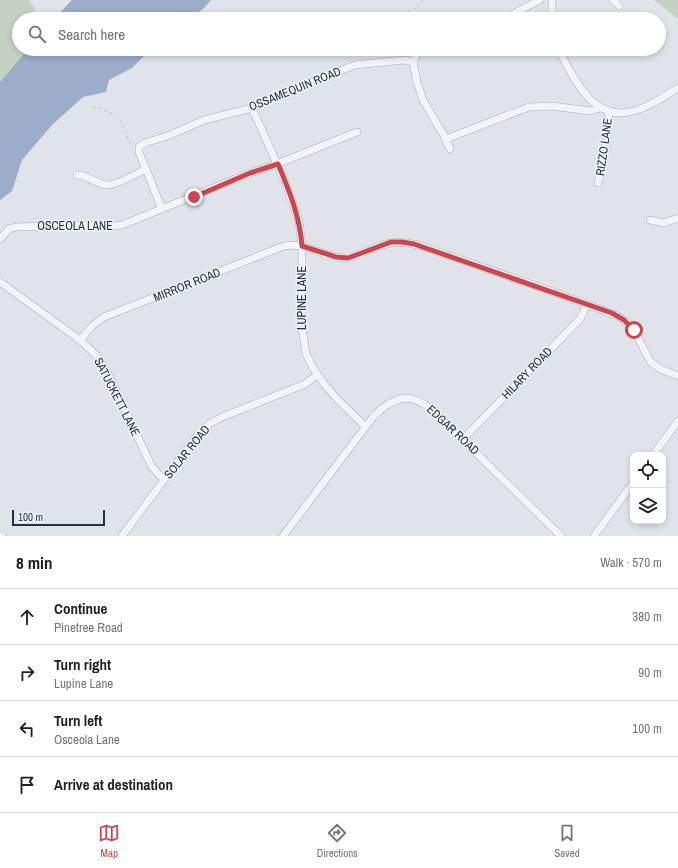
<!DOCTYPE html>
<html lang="en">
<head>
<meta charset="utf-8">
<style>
	:root { --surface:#fff; --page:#f2f2f2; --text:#202124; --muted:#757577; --line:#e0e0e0; --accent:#cc464f }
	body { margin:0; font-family:"Archivo Narrow",sans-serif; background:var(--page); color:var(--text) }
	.controls { position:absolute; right:12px; bottom:12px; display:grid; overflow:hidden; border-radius:8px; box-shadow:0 2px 6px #0003 }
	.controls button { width:36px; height:36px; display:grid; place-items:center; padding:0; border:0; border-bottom:1px solid var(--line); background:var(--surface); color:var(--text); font:20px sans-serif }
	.scale { position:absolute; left:12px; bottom:10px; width:93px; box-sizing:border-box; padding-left:4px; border:2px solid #292f40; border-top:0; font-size:11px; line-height:14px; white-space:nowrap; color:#292f40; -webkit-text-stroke:3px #eff2f6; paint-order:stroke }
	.stop { position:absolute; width:12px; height:12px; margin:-9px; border:3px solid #cc464f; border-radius:50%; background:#fff }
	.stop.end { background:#cc464f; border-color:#fff; box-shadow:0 1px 4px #0008 }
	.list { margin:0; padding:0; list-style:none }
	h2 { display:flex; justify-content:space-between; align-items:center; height:52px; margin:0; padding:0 16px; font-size:17px }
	h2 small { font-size:13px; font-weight:400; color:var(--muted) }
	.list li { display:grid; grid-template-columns:26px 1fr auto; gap:12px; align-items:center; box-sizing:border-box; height:56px; padding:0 16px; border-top:1px solid var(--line) }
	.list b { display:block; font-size:15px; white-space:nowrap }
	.list p { margin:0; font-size:13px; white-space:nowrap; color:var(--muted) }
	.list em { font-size:13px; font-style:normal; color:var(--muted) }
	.icon { flex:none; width:22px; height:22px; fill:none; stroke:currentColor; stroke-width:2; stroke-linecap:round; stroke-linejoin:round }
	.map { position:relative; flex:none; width:678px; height:536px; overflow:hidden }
	.search { position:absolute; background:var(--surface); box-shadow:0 2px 6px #0003; left:12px; right:12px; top:12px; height:44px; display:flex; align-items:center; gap:10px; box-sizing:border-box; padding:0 14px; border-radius:22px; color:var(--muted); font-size:15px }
	.sheet { height:276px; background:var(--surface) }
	nav { display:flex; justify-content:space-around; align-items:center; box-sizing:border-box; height:56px; border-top:1px solid var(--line); background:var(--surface); font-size:11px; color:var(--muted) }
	nav a { display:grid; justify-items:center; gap:2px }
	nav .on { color:var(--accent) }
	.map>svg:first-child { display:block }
	.green { fill:#c4d3c1 }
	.water { fill:#9badc8 }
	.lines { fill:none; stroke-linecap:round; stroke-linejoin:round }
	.street-casing { stroke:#a9adb6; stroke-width:8 }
	.path { stroke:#bec1c7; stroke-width:1; stroke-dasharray:3 3; stroke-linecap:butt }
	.street { stroke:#f3f4f7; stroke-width:7 }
	.route { stroke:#cc464f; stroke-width:5 }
	.labels { text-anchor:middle; stroke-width:3; stroke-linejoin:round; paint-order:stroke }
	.street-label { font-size:12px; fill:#292f40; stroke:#eff2f6 }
</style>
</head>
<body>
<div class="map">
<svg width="678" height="536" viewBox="0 0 678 536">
	<rect width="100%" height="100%" fill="#e0e3e9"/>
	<g class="green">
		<path d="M0 0H29L41 19H19V49H28L0 82Z"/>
		<path d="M654 0H678V19Z"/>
	</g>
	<g class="water">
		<path d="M72 0H211L203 9 188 19H54Z"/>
		<path d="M28 49H151L132 68 109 80 106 92 83 97 52 125 22 160 12 191 0 200V82Z"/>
	</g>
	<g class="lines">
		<defs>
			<g id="street">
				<path d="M613 0 619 6"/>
				<path d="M503 19 540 0"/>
				<path d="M552 19V0"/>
				<path d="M424 49 416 55 413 62 417 82 423 100 443 134 450 149"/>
				<path d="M559 49C564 62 571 73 578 84 608 131 641 112 678 88"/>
				<path d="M252 108 286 184 299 221 302 246V328L306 354 313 368 324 384 340 402 365 426"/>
				<path d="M446 139 529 107 552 106 590 111 600 108"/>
				<path d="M77 175C88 174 96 185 107 185 115 186 138 173 146 169"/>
				<path d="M598 183 607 139 609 111"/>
				<path d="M162 209 139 152V147L145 143 170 135 204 120 252 108 276 96 355 65 404 60 413 62"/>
				<path d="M650 220 664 223 678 218"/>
				<path d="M0 239 9 229 16 227 83 225 106 227 122 225 250 173 277 164 357 132"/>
				<path d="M0 282 80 340 97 356 108 374 152 467 164 480"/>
				<path d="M80 340 93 325 104 317 284 246C308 242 322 257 344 258 351 258 358 255 364 252 386 243 397 239 421 246L548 290 618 316 629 324 634 330 650 361 660 369 678 376"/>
				<path d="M463 439 580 319 587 305"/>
				<path d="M653 455 678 421"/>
				<path d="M0 535 2 536"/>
				<path d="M122 536 197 436 209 424 222 417 305 384 317 375"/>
				<path d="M283 536 373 417C392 397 409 391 431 409L561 536"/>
				<path d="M594 536 633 483"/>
			</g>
		</defs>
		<use href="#street" class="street-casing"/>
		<g class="path">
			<path d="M392 19 393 16C402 12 420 11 422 0"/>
			<path d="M391 49 392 54"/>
			<path d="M93 106C103 110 118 114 123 125 126 132 127 139 132 146"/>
		</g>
		<use href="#street" class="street"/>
	</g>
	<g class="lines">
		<path class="route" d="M194 197 250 173 278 164C289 190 300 217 302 246L336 257 348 258 391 242H402L414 244 612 313 624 320 634 330"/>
	</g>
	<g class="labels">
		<g class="street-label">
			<text transform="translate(295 89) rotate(-22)" y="4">OSSAMEQUIN ROAD</text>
			<text transform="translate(604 147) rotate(-82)" y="4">RIZZO LANE</text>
			<text x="75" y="230">OSCEOLA LANE</text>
			<text transform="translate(187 285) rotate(-22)" y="4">MIRROR ROAD</text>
			<text transform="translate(302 298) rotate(-90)" y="4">LUPINE LANE</text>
			<text transform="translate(527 373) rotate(-46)" y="4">HILARY ROAD</text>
			<text transform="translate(117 397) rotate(63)" y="4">SATUCKETT LANE</text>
			<text transform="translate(453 430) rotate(43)" y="4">EDGAR ROAD</text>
			<text transform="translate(187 452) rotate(-51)" y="4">SOLAR ROAD</text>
		</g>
	</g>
</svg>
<div class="controls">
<button><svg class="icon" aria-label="locate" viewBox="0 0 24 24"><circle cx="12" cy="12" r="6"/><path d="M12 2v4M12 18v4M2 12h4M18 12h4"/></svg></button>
<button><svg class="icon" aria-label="layers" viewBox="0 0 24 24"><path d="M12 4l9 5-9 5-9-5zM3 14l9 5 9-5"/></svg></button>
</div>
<div class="scale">100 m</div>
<div class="stop" style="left:634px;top:330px"></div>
<div class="stop end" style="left:194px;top:197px"></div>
<div class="search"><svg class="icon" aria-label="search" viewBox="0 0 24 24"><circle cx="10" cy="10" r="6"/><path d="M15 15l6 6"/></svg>Search here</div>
</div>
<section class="sheet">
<h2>8 min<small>Walk · 570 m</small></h2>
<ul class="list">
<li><svg class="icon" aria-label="ahead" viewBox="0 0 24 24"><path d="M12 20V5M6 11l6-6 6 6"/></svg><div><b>Continue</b><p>Pinetree Road</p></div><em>380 m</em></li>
<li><svg class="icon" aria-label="right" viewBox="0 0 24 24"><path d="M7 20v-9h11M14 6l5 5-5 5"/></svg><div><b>Turn right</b><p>Lupine Lane</p></div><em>90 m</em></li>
<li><svg class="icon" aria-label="left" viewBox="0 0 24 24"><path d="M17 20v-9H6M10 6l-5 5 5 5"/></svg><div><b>Turn left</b><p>Osceola Lane</p></div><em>100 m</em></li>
<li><svg class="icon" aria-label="arrive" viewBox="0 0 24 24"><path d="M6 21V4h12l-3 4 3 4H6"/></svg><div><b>Arrive at destination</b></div></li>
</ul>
</section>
<nav>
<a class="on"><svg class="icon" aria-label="map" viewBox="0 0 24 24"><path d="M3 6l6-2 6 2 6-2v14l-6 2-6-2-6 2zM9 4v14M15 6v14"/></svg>Map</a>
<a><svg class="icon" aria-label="directions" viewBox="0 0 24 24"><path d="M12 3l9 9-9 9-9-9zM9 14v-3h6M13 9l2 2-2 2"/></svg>Directions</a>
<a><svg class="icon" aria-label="saved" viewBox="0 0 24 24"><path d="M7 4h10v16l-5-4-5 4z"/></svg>Saved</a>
</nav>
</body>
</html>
